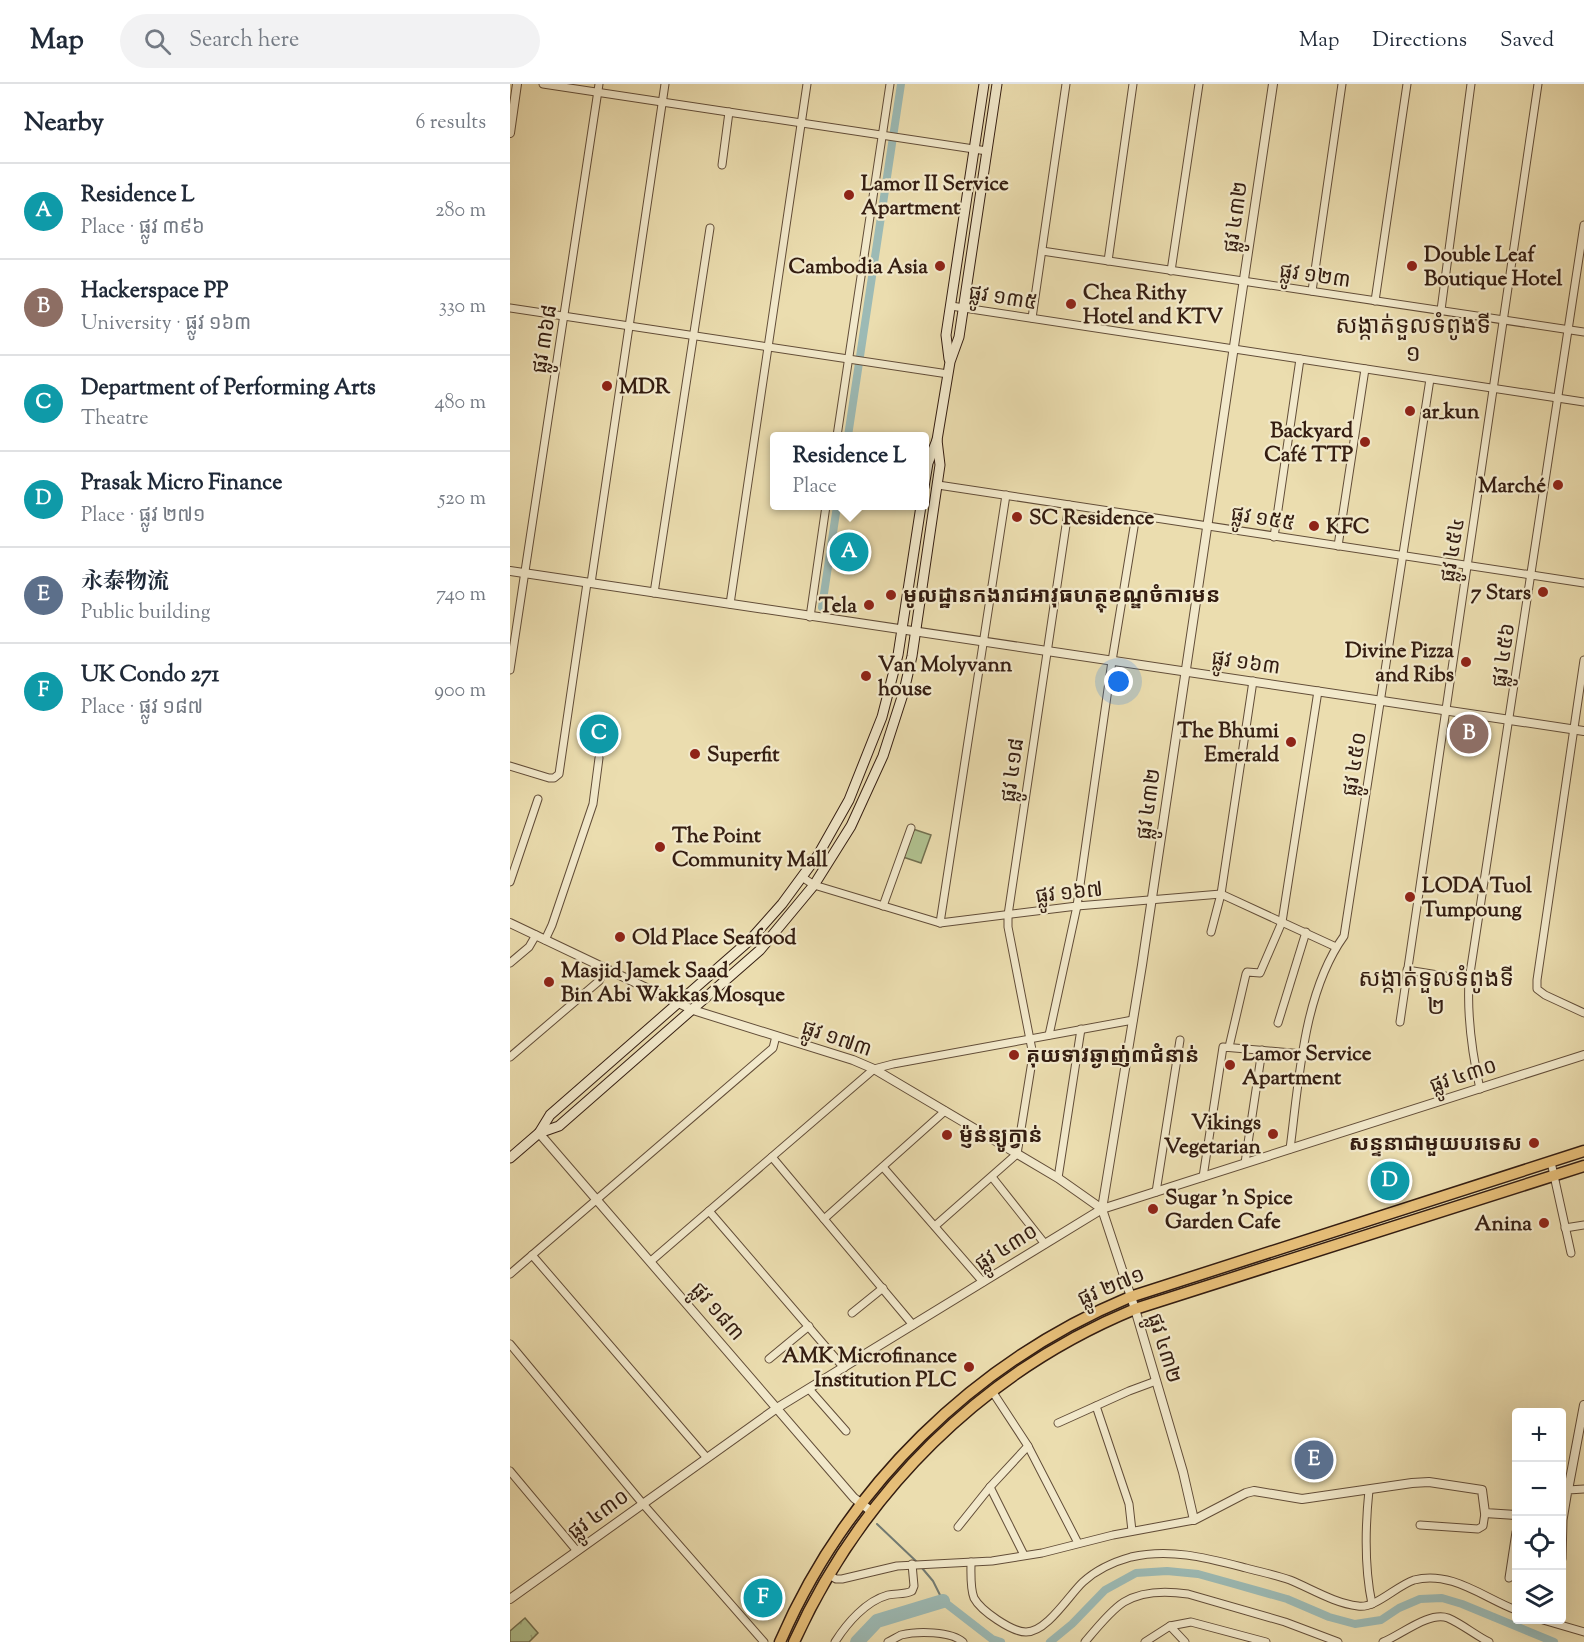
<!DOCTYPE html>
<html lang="en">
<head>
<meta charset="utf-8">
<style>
	:root { --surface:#fff; --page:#f2f2f3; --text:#1f2937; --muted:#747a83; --line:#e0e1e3; --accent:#8f2418 }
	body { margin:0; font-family:"Sorts Mill Goudy","Noto Serif SC","Noto Sans Khmer",serif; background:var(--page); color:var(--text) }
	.controls { position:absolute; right:18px; bottom:18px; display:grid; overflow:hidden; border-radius:6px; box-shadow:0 6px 24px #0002 }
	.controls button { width:54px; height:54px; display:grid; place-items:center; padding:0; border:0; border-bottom:2px solid var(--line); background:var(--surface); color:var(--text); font:30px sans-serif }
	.you { position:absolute; left:609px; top:598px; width:21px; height:21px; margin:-15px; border:4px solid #fff; border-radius:50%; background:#1a73e8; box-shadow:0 0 0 9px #1a73e833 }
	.badge { display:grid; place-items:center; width:39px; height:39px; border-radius:50%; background:var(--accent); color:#fff; font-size:20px; font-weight:700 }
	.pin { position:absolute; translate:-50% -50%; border:3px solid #fff; box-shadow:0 2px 6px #0006 }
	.popup { position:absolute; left:260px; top:348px; width:159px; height:78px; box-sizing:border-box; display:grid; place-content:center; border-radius:6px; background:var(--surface); filter:drop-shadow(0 2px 4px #0005); font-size:20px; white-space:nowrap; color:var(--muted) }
	.popup b { font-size:22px; color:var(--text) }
	.popup::after { content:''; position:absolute; left:50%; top:100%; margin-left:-12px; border:12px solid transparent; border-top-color:var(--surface) }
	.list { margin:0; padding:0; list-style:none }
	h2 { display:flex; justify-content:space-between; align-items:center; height:78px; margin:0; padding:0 24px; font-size:26px }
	h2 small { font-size:20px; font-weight:400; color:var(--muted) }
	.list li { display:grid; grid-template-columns:39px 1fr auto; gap:18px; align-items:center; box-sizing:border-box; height:96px; padding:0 24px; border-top:2px solid var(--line) }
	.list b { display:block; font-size:22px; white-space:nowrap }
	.list p { margin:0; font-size:20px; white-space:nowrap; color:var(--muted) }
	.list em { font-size:20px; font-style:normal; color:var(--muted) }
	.icon { flex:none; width:33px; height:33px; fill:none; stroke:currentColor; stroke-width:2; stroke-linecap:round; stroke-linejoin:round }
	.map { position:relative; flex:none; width:1074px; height:1558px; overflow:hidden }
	header { display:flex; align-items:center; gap:36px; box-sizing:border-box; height:84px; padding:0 30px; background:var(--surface); border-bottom:2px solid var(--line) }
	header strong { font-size:28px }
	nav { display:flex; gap:33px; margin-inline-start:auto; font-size:21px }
	.search { width:420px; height:54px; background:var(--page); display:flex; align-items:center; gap:15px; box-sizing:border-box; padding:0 21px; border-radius:33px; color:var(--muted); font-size:22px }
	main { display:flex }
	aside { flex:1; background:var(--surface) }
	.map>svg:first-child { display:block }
	.grass { fill:url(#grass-tufts); stroke:#727050; stroke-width:1.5 }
	.park { fill:#b1c290; stroke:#727050; stroke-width:1.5 }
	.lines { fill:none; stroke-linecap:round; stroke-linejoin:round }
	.stream { stroke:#727b73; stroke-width:2 }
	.canal { stroke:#9cbab5; stroke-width:8 }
	.river { stroke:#9cbab5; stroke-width:14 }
	.minor-casing { stroke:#624d38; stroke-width:9 }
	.tertiary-casing { stroke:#624d38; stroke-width:10 }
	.secondary-casing { stroke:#341d11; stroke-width:11 }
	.primary-casing { stroke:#341d11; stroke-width:13 }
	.minor { stroke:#f2e9cb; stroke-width:7 }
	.tertiary { stroke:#f2e9cb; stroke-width:8 }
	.secondary { stroke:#f2e9cb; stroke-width:9 }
	.primary { stroke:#e6be78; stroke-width:10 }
	.poi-dot { fill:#8f2418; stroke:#f2e9cb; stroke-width:2 }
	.labels { text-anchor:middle; stroke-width:4.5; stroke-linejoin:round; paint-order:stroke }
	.poi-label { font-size:21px; font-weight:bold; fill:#341d11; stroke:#f2e9cb; text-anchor:start }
	.street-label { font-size:21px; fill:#341d11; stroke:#f2e9cb }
	.quarter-label { font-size:24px; fill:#341d11; stroke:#f2e9cb }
</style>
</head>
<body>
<header>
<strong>Map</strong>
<div class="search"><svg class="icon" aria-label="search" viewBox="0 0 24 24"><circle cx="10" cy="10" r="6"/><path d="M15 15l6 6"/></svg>Search here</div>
<nav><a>Map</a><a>Directions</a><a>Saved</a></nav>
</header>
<main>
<aside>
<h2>Nearby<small>6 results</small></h2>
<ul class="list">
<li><span class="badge" style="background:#0f9aa8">A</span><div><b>Residence L</b><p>Place · ផ្លូវ ៣៩៦</p></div><em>280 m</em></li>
<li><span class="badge" style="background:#8d6e63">B</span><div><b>Hackerspace PP</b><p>University · ផ្លូវ ១៦៣</p></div><em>330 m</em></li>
<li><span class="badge" style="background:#0f9aa8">C</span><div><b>Department of Performing Arts</b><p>Theatre</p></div><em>480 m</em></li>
<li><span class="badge" style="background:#0f9aa8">D</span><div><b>Prasak Micro Finance</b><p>Place · ផ្លូវ ២៧១</p></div><em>520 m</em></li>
<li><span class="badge" style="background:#5c6f8a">E</span><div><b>永泰物流</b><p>Public building</p></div><em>740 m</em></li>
<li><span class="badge" style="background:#0f9aa8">F</span><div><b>UK Condo 271</b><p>Place · ផ្លូវ ១៨៧</p></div><em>900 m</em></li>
</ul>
</aside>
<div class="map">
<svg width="1074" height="1558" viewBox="0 0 1074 1558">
	<defs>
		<pattern id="grass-tufts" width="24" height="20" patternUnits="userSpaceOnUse" patternTransform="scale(1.5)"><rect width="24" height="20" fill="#b1c290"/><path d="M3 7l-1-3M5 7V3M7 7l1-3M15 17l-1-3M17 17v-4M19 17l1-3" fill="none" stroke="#99a67b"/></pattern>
	</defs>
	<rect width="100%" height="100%" fill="#ebddaf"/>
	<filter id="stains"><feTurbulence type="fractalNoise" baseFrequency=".00333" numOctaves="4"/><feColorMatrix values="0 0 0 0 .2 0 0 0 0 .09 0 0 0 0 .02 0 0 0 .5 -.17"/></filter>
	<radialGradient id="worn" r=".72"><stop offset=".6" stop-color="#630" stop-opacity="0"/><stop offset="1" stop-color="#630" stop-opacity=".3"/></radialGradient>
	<path class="grass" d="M15 1534 28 1549 19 1558H0V1547Z"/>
	<path class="park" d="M403 745 421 751 411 779 393 773Z"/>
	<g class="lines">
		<g class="stream">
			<path d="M367 1440 408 1479"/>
			<path d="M412 1484 423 1497 433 1517"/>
		</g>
		<g class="canal">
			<path d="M338 352 391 0"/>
			<path d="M312 523 327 422"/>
			<path d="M433 1517 482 1555 491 1558"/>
			<path d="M540 1558 562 1540 595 1506 626 1489 657 1487 688 1490 724 1500 777 1515 819 1533 845 1540 871 1536 889 1524 910 1515 932 1514 952 1520 1044 1558"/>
		</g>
		<path class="river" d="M347 1558 367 1537 433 1517"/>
		<defs>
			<g id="minor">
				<path d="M33 0 477 67"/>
				<path d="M212 81 219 28"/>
				<path d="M532 167 1074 248"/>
				<path d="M598 177 623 0"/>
				<path d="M661 187 689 0"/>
				<path d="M802 207 832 0"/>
				<path d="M865 217 897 0"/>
				<path d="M441 222 1074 318"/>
				<path d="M0 224 438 290"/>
				<path d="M931 226 961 0"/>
				<path d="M522 234 556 0"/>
				<path d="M327 352 380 0"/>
				<path d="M428 401 1074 499"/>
				<path d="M764 453 790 275"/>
				<path d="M828 462 855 285"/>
				<path d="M81 499 155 0"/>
				<path d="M144 509 200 144"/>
				<path d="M220 520 297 0"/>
				<path d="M300 533 316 422"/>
				<path d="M1074 576 1027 896V905L1035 911 1074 929"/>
				<path d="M0 586 89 0"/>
				<path d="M0 682 39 694H44L49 690 77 499"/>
				<path d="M292 793 304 801 430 839 567 822 711 810 826 863"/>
				<path d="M0 798 28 715"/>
				<path d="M373 822 401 744"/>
				<path d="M430 839 496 411"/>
				<path d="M701 848 711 810 743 597"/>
				<path d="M35 856 42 841 83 720 89 674"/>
				<path d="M0 879 19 863 26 851"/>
				<path d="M897 886 959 896"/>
				<path d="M890 938 1028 0"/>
				<path d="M768 939 796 848"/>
				<path d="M539 951 567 822 602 577 626 431"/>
				<path d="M719 963 736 890 737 888 750 889 772 838 808 607"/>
				<path d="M0 973 89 897 95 884"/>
				<path d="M970 1005C962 969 957 933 959 896L1074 141"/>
				<path d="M780 1065C789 997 793 909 834 852L920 295"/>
				<path d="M262 1073 403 1241"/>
				<path d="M1041 1078 1061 1169"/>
				<path d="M735 1079 752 966"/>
				<path d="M373 1083 473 1198"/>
				<path d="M482 1093 535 1160"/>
				<path d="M693 1093 713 963 793 970"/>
				<path d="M548 1094 571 945"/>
				<path d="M646 1108 670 956"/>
				<path d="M199 1127 334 1284"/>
				<path d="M314 1135 435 1027"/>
				<path d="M425 1142 507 1070 523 971 498 843V831L559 421"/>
				<path d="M1055 1144 1074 1141"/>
				<path d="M22 1171 197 1374"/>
				<path d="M141 1177 364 985 383 980 623 936"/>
				<path d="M0 1190 263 964 266 952"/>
				<path d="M342 1229 373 1204"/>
				<path d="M0 1260 133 1420 254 1558"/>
				<path d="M259 1275 299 1242"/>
				<path d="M299 1305 336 1347"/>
				<path d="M482 1307 518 1362 568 1459"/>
				<path d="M586 1322 619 1420 622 1447"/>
				<path d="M548 1339 619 1307 646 1297"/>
				<path d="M0 1387 67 1467"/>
				<path d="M480 1403 514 1471"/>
				<path d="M859 1406C855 1445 854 1482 862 1520"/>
				<path d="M910 1441 968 1445 973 1442 975 1429"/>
				<path d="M448 1443 480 1403 518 1362"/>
				<path d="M1052 1475 1053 1436 1058 1406 1074 1405"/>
				<path d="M461 1478C461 1489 460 1504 464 1514 471 1527 502 1548 516 1548 537 1548 559 1511 573 1498 586 1486 603 1478 621 1473 661 1464 697 1474 736 1484 751 1488 766 1491 780 1496 802 1505 824 1519 848 1522 865 1525 886 1502 904 1496 941 1486 974 1514 1006 1526"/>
				<path d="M319 1491 326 1495H332L387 1482 482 1477 532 1469 603 1451 684 1436"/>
				<path d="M999 1494 1006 1448"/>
				<path d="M1033 1536 1074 1548"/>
				<path d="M660 1542 675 1558"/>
				<path d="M325 1558C337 1539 356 1517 378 1511 386 1509 394 1511 402 1507L404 1502 402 1480"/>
				<path d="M378 1558C382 1556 387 1553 391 1551 407 1547 441 1547 453 1558"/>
				<path d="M575 1558C585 1546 601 1526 614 1518 632 1507 658 1507 678 1510L775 1538 828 1558"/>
				<path d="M635 1558 660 1542 681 1538 756 1558"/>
				<path d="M873 1558C891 1551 919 1527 938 1534 952 1540 965 1551 979 1558"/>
			</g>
			<g id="tertiary">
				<path d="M763 0 632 881 592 1125 625 1225 673 1388 684 1436 736 1409 744 1407 792 1415 902 1399 919 1398 972 1406 975 1429 1006 1431"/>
				<path d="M0 49 7 0"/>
				<path d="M0 487 1074 647"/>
				<path d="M0 839 183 926 343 976 364 985 548 1094 592 1125"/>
				<path d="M29 1049 344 1414 361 1427"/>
				<path d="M1052 1412 1058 1406 1074 1321"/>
				<path d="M0 1515 267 1324 592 1125 1074 971"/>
			</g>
			<g id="secondary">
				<path d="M439 275 436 251 474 0"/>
				<path d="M414 403 418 379 427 356 440 278 449 253 487 0"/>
				<path d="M29 1049 49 1042 250 866 304 801 341 742 373 672 394 607 402 572 430 381 427 356"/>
				<path d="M0 1074 29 1049 40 1031 240 856 272 820 308 771 339 716 372 633 388 571 411 422"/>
			</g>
			<g id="primary">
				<path d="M270 1558C337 1403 464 1278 620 1213L1074 1067"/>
				<path d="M284 1558C352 1408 472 1288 625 1225L1074 1082"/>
			</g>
		</defs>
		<use href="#minor" class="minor-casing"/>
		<use href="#tertiary" class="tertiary-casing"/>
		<use href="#secondary" class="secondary-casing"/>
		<use href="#primary" class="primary-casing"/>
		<use href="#minor" class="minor"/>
		<use href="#tertiary" class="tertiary"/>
		<use href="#secondary" class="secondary"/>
		<use href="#primary" class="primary"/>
	</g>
	<g class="poi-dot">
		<circle cx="339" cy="111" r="6"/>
		<circle cx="430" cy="182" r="6"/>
		<circle cx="902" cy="182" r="6"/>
		<circle cx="561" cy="220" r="6"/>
		<circle cx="97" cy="302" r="6"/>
		<circle cx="900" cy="327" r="6"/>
		<circle cx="855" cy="358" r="6"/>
		<circle cx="1048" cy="401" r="6"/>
		<circle cx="507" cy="433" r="6"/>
		<circle cx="804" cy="442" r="6"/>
		<circle cx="1033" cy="508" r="6"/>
		<circle cx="381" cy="511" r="6"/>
		<circle cx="359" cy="521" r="6"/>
		<circle cx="956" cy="578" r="6"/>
		<circle cx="356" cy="592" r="6"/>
		<circle cx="781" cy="658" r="6"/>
		<circle cx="185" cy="670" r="6"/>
		<circle cx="150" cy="763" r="6"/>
		<circle cx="900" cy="813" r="6"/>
		<circle cx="110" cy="853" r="6"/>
		<circle cx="39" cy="898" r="6"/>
		<circle cx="504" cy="971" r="6"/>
		<circle cx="720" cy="981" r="6"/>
		<circle cx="763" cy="1050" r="6"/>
		<circle cx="437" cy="1051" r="6"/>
		<circle cx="1024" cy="1059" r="6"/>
		<circle cx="643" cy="1125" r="6"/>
		<circle cx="1034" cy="1139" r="6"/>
		<circle cx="459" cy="1283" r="6"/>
	</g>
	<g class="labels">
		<g class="poi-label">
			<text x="351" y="106">Lamor II Service<tspan x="351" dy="24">Apartment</tspan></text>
			<text x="914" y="177">Double Leaf<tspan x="914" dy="24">Boutique Hotel</tspan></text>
			<text x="418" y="189" text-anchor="end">Cambodia Asia</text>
			<text x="573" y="215">Chea Rithy<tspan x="573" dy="24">Hotel and KTV</tspan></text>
			<text x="109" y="309">MDR</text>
			<text x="912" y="334">ar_kun</text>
			<text x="843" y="353" text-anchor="end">Backyard<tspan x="843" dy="24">Café TTP</tspan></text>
			<text x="1036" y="408" text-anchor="end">Marché</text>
			<text x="519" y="440">SC Residence</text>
			<text x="816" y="449">KFC</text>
			<text x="1021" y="515" text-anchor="end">7 Stars</text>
			<text x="393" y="518">មូលដ្ឋានកងរាជអាវុធហត្ថុខណ្ឌចំការមន</text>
			<text x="347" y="528" text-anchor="end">Tela</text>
			<text x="944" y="573" text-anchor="end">Divine Pizza<tspan x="944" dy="24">and Ribs</tspan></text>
			<text x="368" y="587">Van Molyvann<tspan x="368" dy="24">house</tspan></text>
			<text x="769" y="653" text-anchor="end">The Bhumi<tspan x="769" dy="24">Emerald</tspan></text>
			<text x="197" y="677">Superfit</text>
			<text x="162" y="758">The Point<tspan x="162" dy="24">Community Mall</tspan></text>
			<text x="912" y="808">LODA Tuol<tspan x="912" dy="24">Tumpoung</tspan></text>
			<text x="122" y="860">Old Place Seafood</text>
			<text x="51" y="893">Masjid Jamek Saad<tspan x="51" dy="24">Bin Abi Wakkas Mosque</tspan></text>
			<text x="732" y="976">Lamor Service<tspan x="732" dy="24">Apartment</tspan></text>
			<text x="516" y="978">គុយទាវឆ្ងាញ់៣ជំនាន់</text>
			<text x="751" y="1045" text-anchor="end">Vikings<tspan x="751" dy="24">Vegetarian</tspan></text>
			<text x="449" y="1058">ម្ញ៉ន់ន្យូក្វាន់</text>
			<text x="1012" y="1066" text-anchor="end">សន្ទនាជាមួយបរទេស</text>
			<text x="655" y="1120">Sugar 'n Spice<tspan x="655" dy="24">Garden Cafe</tspan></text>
			<text x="1022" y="1146" text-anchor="end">Anina</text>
			<text x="447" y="1278" text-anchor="end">AMK Microfinance<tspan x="447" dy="24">Institution PLC</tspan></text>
		</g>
		<g class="street-label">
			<text transform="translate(725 133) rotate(-82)" y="7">ផ្លូវ ៤៣២</text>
			<text transform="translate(805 191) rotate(8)" y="7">ផ្លូវ ១២៣</text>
			<text transform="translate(493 213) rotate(9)" y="7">ផ្លូវ ១៣៥</text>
			<text transform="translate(34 255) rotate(-81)" y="7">ផ្លូវ ៣៦៨</text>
			<text transform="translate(753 434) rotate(9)" y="7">ផ្លូវ ១៥៥</text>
			<text transform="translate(942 466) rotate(-81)" y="7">ផ្លូវ ៤៥៤</text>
			<text transform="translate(993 571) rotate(-82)" y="7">ផ្លូវ ៤៥៦</text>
			<text transform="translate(736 578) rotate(8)" y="7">ផ្លូវ ១៦៣</text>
			<text transform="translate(844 680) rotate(-81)" y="7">ផ្លូវ ៤៥០</text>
			<text transform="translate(502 686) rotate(-82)" y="7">ផ្លូវ ៤១៨</text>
			<text transform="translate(638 720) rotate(-82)" y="7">ផ្លូវ ៤៣២</text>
			<text transform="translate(559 808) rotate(-6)" y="7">ផ្លូវ ១៦៧</text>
			<text transform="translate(327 954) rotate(19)" y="7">ផ្លូវ ១៧៣</text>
			<text transform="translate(953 991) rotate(-18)" y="7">ផ្លូវ ៤៣០</text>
			<text transform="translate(496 1163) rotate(-32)" y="7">ផ្លូវ ៤៣០</text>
			<text transform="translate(601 1202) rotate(-22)" y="7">ផ្លូវ ២៧១</text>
			<text transform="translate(208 1227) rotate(49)" y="7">ផ្លូវ ១៨៣</text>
			<text transform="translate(655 1264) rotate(73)" y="7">ផ្លូវ ៤៣២</text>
			<text transform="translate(88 1430) rotate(-36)" y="7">ផ្លូវ ៤៣០</text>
		</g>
		<g class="quarter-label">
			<text x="903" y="249">សង្កាត់ទួលទំពូងទី<tspan x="903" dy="28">១</tspan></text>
			<text x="926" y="902">សង្កាត់ទួលទំពូងទី<tspan x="926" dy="28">២</tspan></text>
		</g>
	</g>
	<rect width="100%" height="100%" filter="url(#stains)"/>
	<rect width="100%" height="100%" fill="url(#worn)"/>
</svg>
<div class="controls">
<button>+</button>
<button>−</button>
<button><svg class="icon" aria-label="locate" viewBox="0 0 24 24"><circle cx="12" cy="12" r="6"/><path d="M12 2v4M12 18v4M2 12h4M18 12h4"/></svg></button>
<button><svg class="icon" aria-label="layers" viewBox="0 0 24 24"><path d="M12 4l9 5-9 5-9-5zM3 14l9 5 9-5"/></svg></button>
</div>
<div class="you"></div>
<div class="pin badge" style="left:339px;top:468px;background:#0f9aa8">A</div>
<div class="popup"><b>Residence L</b>Place</div>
<div class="pin badge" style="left:959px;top:650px;background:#8d6e63">B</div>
<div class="pin badge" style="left:89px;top:650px;background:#0f9aa8">C</div>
<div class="pin badge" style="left:880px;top:1097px;background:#0f9aa8">D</div>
<div class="pin badge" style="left:804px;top:1376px;background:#5c6f8a">E</div>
<div class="pin badge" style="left:253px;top:1514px;background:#0f9aa8">F</div>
</div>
</main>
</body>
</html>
